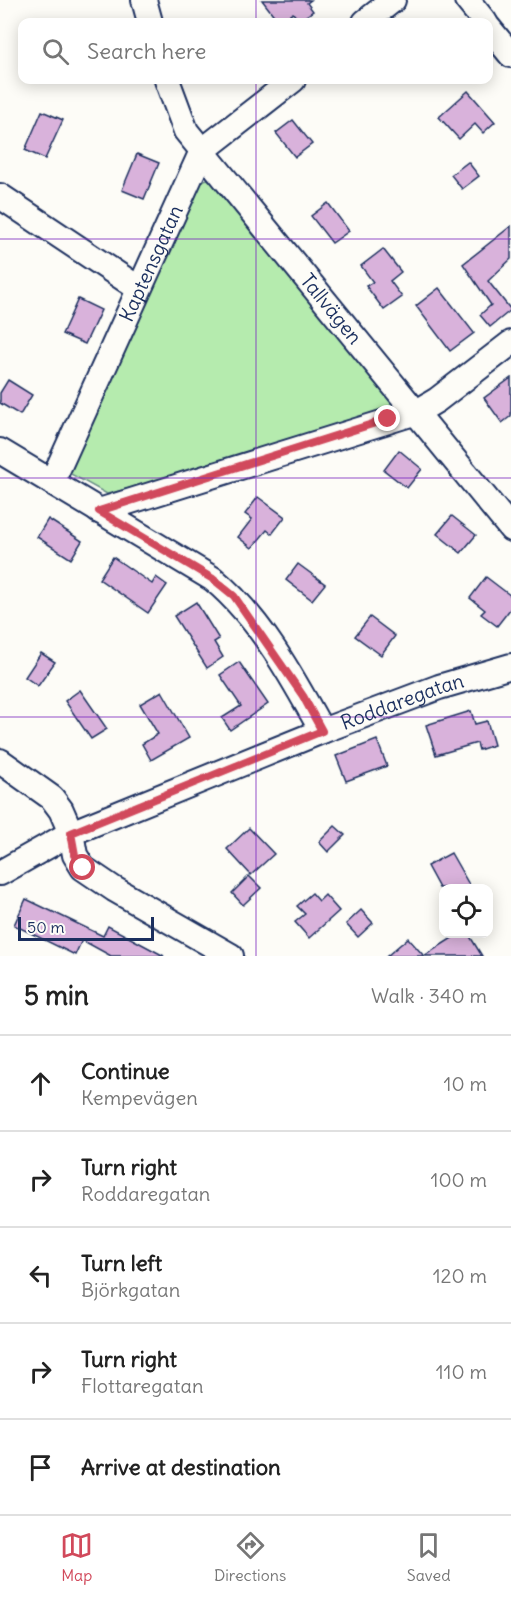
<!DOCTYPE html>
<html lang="en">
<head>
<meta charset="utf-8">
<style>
	:root { --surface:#fff; --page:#f2f2f2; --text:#222; --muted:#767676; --line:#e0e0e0; --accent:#d1495b }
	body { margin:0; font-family:Delius,sans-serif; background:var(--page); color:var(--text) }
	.controls { position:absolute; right:18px; bottom:18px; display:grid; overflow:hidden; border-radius:12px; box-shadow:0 3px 15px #0003 }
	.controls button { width:54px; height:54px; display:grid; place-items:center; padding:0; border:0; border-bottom:2px solid var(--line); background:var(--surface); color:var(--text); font:30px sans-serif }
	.scale { position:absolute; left:18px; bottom:15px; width:136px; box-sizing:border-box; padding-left:6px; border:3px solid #1b2f5e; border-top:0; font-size:16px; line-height:21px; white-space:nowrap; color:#1b2f5e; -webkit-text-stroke:4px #fdfcf7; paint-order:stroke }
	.stop { position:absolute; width:18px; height:18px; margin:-14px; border:4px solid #d1495b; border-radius:50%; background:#fff }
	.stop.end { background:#d1495b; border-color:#fff; box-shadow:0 2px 6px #0008 }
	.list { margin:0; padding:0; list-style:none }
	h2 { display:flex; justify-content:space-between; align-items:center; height:78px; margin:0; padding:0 24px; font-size:26px }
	h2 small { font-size:20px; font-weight:400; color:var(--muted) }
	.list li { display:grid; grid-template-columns:39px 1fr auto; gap:18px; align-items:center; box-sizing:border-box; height:96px; padding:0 24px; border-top:2px solid var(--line) }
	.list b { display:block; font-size:22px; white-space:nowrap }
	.list p { margin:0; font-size:20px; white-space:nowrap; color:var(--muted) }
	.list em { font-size:20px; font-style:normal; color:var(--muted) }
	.icon { flex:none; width:33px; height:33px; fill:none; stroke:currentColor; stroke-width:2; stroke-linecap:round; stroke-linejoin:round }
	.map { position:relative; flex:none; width:511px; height:956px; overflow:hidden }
	.search { position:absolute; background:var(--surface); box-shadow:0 3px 15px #0003; left:18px; right:18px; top:18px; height:66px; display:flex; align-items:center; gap:15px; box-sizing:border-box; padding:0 21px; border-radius:12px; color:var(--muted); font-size:22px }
	.sheet { height:558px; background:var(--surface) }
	nav { display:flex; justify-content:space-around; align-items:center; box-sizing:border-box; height:84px; border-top:2px solid var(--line); background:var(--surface); font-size:16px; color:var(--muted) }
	nav a { display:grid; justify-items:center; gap:3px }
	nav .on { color:var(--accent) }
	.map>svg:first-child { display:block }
	.green { fill:#b5ebae; stroke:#688d86; stroke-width:1.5 }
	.building { fill:#d9b2db; stroke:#1b2f5e; stroke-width:1.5 }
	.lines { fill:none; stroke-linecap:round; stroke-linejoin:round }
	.minor-casing { stroke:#1b2f5e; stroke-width:28 }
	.minor { stroke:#fdfcf7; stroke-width:24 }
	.route { stroke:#d1495b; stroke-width:8 }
	.grid { fill:none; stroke:#7b2cbf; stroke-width:1.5; stroke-opacity:0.55 }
	.labels { text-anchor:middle; stroke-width:4.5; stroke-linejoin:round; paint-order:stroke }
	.street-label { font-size:20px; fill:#1b2f5e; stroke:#fdfcf7 }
</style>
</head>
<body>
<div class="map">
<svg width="511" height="956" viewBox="0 0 511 956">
	<rect width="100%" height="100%" fill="#fdfcf7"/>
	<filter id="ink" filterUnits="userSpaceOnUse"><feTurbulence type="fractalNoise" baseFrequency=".0167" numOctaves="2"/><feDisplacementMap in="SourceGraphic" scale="12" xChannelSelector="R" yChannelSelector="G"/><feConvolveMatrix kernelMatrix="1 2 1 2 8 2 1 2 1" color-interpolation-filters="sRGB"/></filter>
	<g filter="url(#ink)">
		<path class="green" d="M207 179 219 184 398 406 162 480 107 494 69 473 199 182Z"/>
		<g class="building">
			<path d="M262 0H311L307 3 313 11 299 21 293 13 279 22Z"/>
			<path d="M468 91 495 122 483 133 475 124 459 139 439 117Z"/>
			<path d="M42 111 63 120 45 159 25 150Z"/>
			<path d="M293 120 312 144 295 157 276 133Z"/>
			<path d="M137 154 159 163 144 199 122 190Z"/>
			<path d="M468 162 479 176 462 189 451 175Z"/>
			<path d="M328 203 349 231 332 243 311 216Z"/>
			<path d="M511 226V259L488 281 511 310 490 327 480 315 491 305 463 264Z"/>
			<path d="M383 249 401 272 390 281 402 297 384 310 366 286 373 282 361 266Z"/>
			<path d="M439 288 474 333 450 351 416 306Z"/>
			<path d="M78 299 101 310 85 344 62 334Z"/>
			<path d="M511 378V416L502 423 484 398Z"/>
			<path d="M8 380 32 395 20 415 0 403V393Z"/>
			<path d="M399 450 422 469 407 488 384 470Z"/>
			<path d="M258 497 285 517 272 534 267 530 252 548 238 537 252 519 245 514Z"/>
			<path d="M452 516 476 535 461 553 437 534Z"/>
			<path d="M48 519 82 541 71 559 37 537Z"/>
			<path d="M113 557 152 584 156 577 167 585 148 613 99 579Z"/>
			<path d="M298 564 325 584 312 600 286 580Z"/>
			<path d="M486 577 511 596V608L497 626 481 614 485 610 470 598Z"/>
			<path d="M196 602 219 639 214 642 223 657 207 668 174 616Z"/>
			<path d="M370 617 395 636 381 655 355 636Z"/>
			<path d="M41 653 55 662 38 686 25 677Z"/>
			<path d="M239 662 268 704 230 730 222 718 241 706 220 675Z"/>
			<path d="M80 690 107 729 91 739 65 701Z"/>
			<path d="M162 691 189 738 151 760 142 744 158 734 140 704Z"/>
			<path d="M471 711 475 724 487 721 494 745 479 750 477 743 436 755 426 725Z"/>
			<path d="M377 740 387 766 346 781 336 756Z"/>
			<path d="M335 826 345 835 328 852 319 842Z"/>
			<path d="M249 828 274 854 251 875 227 849Z"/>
			<path d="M451 853 471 888H439L427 866Z"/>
			<path d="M249 876 261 888 243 905 232 893Z"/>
			<path d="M312 893 319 901 325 895 339 911 309 938 295 922 305 914 297 906Z"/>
			<path d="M26 899 103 936 108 926 164 956H111L82 940 75 955 14 925Z"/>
			<path d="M361 910 373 923 358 937 346 924Z"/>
			<path d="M460 933H468L482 956H387L408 938 424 956Z"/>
		</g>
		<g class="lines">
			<defs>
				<g id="minor">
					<path d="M144 0 150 22"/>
					<path d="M467 0 485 22"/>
					<path d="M365 22 393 0"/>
					<path d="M488 27 511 55"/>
					<path id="s1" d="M167 80 186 131 511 529"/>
					<path d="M0 196 138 288"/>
					<path d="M0 451 213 579C260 618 293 678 322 731"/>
					<path id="s2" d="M52 482 202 151 293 80"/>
					<path d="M99 511 417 412 437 400 511 343"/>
					<path d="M0 761 52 798 61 810 71 833 75 855 83 868 114 889 231 956"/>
					<path id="s3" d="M0 873 71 833 322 731 439 687 511 666"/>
				</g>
			</defs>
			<use href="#minor" class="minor-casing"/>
			<use href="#minor" class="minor"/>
		</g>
	</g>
	<g class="lines" filter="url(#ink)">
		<path class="route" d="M83 868 75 855 71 833 322 731 303 696 234 596 213 579 99 511 388 419"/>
	</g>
	<path class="grid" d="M256 0V22M256 80V956M0 239H511M0 478H511M0 717H511"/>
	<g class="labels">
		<g class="street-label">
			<text dy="7" stroke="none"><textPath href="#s2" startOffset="240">Kaptensgatan</textPath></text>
			<text dy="7" stroke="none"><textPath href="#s1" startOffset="284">Tallvägen</textPath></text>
			<text dy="7" stroke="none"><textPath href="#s3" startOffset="438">Roddaregatan</textPath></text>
		</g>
	</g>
</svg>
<div class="controls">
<button><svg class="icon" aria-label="locate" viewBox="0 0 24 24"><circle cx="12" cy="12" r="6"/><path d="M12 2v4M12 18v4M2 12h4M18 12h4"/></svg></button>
</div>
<div class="scale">50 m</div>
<div class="stop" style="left:83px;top:868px"></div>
<div class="stop end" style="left:388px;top:419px"></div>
<div class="search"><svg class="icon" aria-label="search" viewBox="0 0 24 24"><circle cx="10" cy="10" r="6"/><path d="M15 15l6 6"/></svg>Search here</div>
</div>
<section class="sheet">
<h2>5 min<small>Walk · 340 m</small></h2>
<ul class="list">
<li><svg class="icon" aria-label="ahead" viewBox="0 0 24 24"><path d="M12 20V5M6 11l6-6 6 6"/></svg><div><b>Continue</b><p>Kempevägen</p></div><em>10 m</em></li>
<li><svg class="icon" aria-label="right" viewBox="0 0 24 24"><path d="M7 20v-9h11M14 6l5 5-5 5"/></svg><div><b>Turn right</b><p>Roddaregatan</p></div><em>100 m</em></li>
<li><svg class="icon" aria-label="left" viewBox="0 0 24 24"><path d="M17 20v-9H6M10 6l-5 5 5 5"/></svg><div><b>Turn left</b><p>Björkgatan</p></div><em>120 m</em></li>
<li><svg class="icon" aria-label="right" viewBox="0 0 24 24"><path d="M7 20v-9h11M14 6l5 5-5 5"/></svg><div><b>Turn right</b><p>Flottaregatan</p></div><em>110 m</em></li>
<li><svg class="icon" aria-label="arrive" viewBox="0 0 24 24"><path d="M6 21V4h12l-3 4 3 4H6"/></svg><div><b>Arrive at destination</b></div></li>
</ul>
</section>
<nav>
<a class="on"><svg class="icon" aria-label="map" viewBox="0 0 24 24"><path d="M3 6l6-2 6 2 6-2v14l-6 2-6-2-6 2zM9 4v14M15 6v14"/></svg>Map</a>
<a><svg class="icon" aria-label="directions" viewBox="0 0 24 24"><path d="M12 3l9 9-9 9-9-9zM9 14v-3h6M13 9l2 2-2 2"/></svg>Directions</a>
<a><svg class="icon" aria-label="saved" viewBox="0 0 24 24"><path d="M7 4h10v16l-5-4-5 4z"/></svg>Saved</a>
</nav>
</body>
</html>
